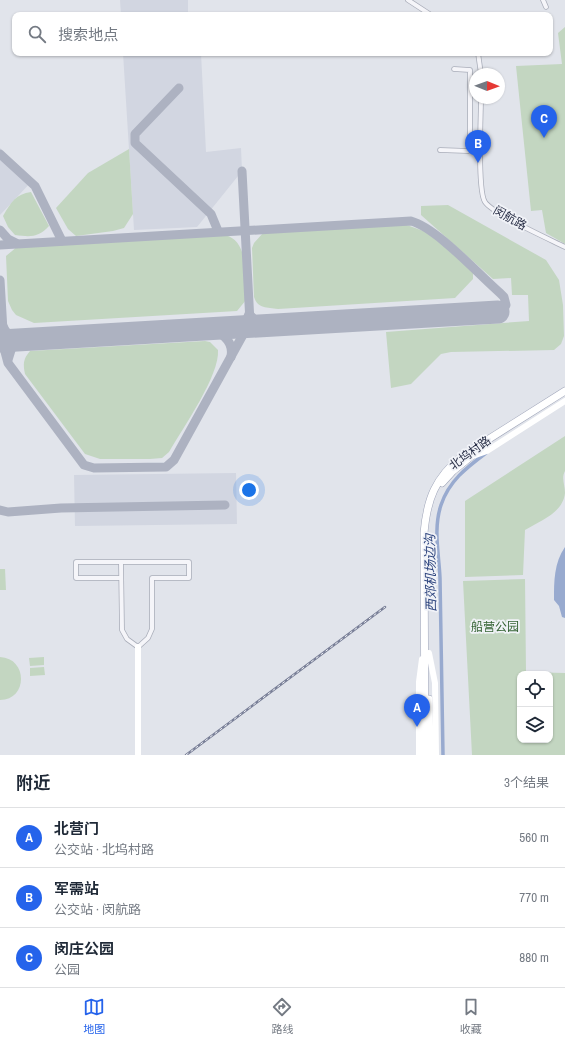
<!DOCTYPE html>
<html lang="zh">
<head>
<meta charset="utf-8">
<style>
	:root { --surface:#fff; --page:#f6f6f7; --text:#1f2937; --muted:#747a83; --line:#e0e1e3; --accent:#2563eb }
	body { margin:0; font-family:"Archivo Narrow","Noto Sans SC",sans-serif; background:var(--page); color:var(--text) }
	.controls { position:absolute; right:12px; bottom:12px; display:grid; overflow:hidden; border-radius:8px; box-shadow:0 1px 3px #0004 }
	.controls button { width:36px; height:36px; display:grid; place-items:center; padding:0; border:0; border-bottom:1px solid var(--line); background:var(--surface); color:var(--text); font:20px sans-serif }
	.compass { position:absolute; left:469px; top:68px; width:36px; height:36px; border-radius:50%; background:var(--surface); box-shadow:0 1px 3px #0004; rotate:91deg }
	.you { position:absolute; left:249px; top:490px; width:14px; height:14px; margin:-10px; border:3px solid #fff; border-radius:50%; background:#1a73e8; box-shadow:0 0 0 6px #1a73e833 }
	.badge { display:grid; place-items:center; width:26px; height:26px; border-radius:50%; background:var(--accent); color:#fff; font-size:13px; font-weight:700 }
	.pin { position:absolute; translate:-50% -33px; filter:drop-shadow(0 1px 2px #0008) }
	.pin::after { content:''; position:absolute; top:21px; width:14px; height:12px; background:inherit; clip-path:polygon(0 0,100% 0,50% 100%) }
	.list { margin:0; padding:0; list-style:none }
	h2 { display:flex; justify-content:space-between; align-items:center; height:52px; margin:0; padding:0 16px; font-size:17px }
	h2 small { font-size:13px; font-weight:400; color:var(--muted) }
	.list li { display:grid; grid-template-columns:26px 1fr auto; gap:12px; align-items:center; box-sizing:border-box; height:60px; padding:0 16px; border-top:1px solid var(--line) }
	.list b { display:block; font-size:15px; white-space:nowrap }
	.list p { margin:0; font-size:13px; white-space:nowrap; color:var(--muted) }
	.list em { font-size:13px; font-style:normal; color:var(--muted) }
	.icon { flex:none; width:22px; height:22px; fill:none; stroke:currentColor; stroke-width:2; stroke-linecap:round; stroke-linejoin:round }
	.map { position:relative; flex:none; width:565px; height:755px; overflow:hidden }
	.search { position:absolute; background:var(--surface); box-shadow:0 1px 3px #0004; left:12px; right:12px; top:12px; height:44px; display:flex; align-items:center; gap:10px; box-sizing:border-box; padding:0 14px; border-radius:8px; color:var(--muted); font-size:15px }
	.sheet { height:232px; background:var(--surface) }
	nav { display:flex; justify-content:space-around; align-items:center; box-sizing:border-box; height:56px; border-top:1px solid var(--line); background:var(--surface); font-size:11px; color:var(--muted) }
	nav a { display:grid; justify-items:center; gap:2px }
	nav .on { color:var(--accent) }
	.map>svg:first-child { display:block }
	.built { fill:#d2d6e1 }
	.green { fill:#c3d6c1; fill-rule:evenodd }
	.water { fill:#98aacf }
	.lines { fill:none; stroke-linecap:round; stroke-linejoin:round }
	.canal { stroke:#98aacf; stroke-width:3.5 }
	.taxiway { stroke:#adb2c1; stroke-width:9 }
	.runway { stroke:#adb2c1; stroke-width:23 }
	.street-casing { stroke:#a9adb9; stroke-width:5.5 }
	.primary-casing { stroke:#9fa5b9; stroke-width:8 }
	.street { stroke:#f5f5f9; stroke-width:4 }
	.secondary { stroke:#fff; stroke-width:6 }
	.primary { stroke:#fff; stroke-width:7 }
	.rail-casing { stroke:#797f97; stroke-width:2.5 }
	.rail { stroke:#f1f3f8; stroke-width:1; stroke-dasharray:3; stroke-linecap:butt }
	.labels { text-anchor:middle; stroke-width:3.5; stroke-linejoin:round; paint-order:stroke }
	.street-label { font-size:12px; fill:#272d45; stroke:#f1f3f8 }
	.park-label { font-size:12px; fill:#346333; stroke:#f1f3f8 }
	.water-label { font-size:13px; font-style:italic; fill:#2d447e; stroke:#f1f3f8 }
</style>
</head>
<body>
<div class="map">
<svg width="565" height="755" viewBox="0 0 565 755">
	<rect width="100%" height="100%" fill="#e1e4eb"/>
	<g class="built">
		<path d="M120 0H188V15H121Z"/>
		<path d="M123 53H201L206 152 241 148 242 171 197 227 134 230Z"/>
		<path d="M0 148 33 180 0 215Z"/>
		<path d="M236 473 237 524 75 526 74 475Z"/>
	</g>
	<g class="green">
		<path d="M565 27V244L546 233 542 210 531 211 516 66 562 64 558 33Z"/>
		<path d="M129 149 133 214 124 228 113 231 76 236 68 229 56 208 88 173Z"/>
		<path d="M31 192 49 226C38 238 30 237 15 235L8 227 3 216C11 202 16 194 31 192Z"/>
		<path d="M448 205 546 260 559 280 563 305 564 336 561 344 554 350 451 352 441 354 411 384 391 388 386 332 529 321 528 295H512L511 278 493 279 421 215V206Z"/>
		<path d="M404 224 429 233 473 272V279L455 298 278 309C267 307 258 309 254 297L252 248 254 243 263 233Z"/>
		<path d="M225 235C250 241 245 280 246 300L237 311 34 323 16 315 12 310 8 301 6 256 18 246 83 244Z"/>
		<path d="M205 341 210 342 218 350C220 375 183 428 169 452L162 458 150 459H100L85 454 25 374C23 364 23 359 30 351Z"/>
		<path d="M565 436V471C561 478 565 485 565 493 563 513 540 521 525 530L523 575 465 577V501Z"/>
		<path d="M0 569H5L6 590H0Z"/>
		<path d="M525 579 526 672 565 673V755H472L463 581ZM520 674H550V740H520Z"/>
		<path d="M0 657C28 658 28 700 0 700Z"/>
		<path d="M44 657V665L30 666 29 658Z"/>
		<path d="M44 667 45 675 30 676V668Z"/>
	</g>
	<path class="water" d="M565 547V618L562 617 559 606 554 600C554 581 554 563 565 547Z"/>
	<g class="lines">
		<path class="canal" d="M443 755C442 696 441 637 440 578 439 554 433 529 441 505 449 481 466 468 486 453"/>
		<g class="taxiway">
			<path d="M179 88 135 134V143L211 214 218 231"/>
			<path d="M0 154 35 186 62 241"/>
			<path d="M0 230 8 239 16 243"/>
			<path d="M0 245 411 221C437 228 478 274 500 293L504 297 506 305 503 311 498 312"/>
			<path d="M0 280 4 348 8 363 84 465 94 468 166 467 174 460 250 322 242 171"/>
			<path d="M3 326C7 336 14 338 23 339L12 347 8 360"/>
			<path d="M236 327 246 321 249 314 256 321 265 325"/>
			<path d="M211 329C224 334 234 342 231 357"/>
			<path d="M0 510 8 512 61 508 225 505"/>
		</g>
		<path class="runway" d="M0 341 498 312"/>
		<defs>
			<g id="street">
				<path d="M408 0 431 15"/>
				<path d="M543 0 546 7"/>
				<path d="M478 53 481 74"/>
				<path d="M481 98C481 117 477 190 485 202 493 214 549 239 565 247"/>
				<path d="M440 150 468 151 470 147V70L454 69"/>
				<path d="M121 562 122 630 127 639 138 647 148 638 152 629V578H189V562H76V578H121"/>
			</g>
			<g id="primary">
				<path d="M442 483 453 471 474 454"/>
				<path d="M429 699 430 755"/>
				<path d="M425 755 424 533C427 499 435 478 462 456L565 391"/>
			</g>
		</defs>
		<use href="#street" class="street-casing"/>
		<use href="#primary" class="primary-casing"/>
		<use href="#street" class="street"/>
		<g class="secondary">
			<path d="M470 457 487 451 565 401"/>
			<path d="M138 647V755"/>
			<path d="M429 653 435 683 436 755"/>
			<path d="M419 755V682L422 659"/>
		</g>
		<use href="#primary" class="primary"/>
		<defs>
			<path id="rail" d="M186 755 385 607"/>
		</defs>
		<use href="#rail" class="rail-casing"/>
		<use href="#rail" class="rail"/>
	</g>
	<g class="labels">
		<g class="street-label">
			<text transform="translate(510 218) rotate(29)" y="4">闵航路</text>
			<text transform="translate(470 453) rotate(-36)" y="4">北坞村路</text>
		</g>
		<g class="park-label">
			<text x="495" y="631">船营公园</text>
		</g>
		<g class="water-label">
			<text transform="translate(430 573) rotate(-91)" y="5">西郊机场边沟</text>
		</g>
	</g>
</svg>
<div class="controls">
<button><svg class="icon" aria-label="locate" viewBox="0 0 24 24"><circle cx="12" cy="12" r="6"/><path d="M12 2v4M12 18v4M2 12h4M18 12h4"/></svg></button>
<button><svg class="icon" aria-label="layers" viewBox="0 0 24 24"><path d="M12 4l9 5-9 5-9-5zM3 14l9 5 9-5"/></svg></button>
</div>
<svg class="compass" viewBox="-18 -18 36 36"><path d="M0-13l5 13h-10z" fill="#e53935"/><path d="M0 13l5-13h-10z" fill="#747a83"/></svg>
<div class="you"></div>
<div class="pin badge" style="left:417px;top:727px">A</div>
<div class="pin badge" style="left:478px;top:163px">B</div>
<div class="pin badge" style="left:544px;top:138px">C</div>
<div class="search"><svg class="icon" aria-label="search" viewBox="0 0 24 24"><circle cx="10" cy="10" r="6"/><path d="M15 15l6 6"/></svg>搜索地点</div>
</div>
<section class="sheet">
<h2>附近<small>3个结果</small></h2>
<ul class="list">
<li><span class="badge">A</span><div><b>北营门</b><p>公交站 · 北坞村路</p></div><em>560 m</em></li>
<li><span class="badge">B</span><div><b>军需站</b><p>公交站 · 闵航路</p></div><em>770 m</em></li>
<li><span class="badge">C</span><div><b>闵庄公园</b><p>公园</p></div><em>880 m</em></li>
</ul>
</section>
<nav>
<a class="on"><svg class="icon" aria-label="map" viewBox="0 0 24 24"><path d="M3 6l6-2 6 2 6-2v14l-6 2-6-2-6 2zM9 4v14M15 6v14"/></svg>地图</a>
<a><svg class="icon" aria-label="directions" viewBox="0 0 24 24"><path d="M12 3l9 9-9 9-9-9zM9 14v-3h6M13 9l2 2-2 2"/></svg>路线</a>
<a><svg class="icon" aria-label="saved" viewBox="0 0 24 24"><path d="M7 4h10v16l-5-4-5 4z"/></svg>收藏</a>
</nav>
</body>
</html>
